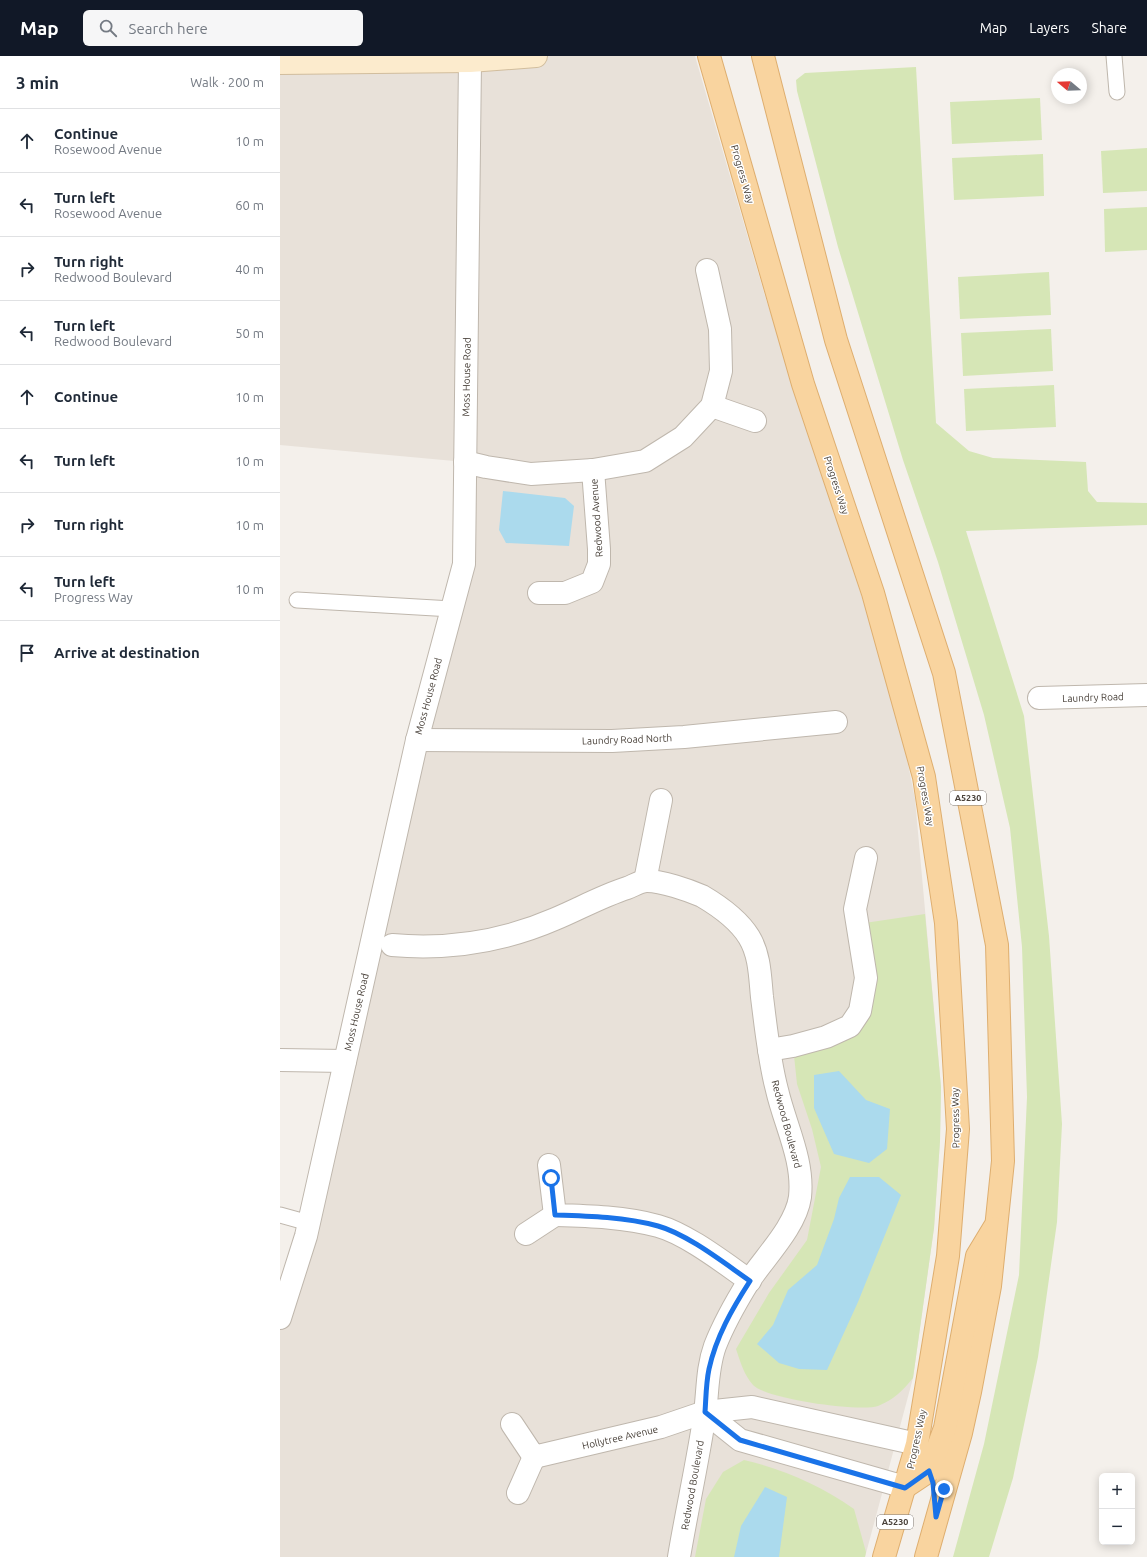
<!DOCTYPE html>
<html lang="en">
<head>
<meta charset="utf-8">
<style>
	:root { --surface:#fff; --page:#f6f6f7; --text:#1f2937; --muted:#747a83; --line:#e0e1e3; --accent:#111827 }
	body { margin:0; font-family:Ubuntu,sans-serif; background:var(--page); color:var(--text) }
	.controls { position:absolute; right:12px; bottom:12px; display:grid; overflow:hidden; border-radius:6px; box-shadow:0 2px 10px #0003 }
	.controls button { width:36px; height:36px; display:grid; place-items:center; padding:0; border:0; border-bottom:1px solid var(--line); background:var(--surface); color:var(--text); font:20px sans-serif }
	.compass { position:absolute; left:771px; top:12px; width:36px; height:36px; border-radius:50%; background:var(--surface); box-shadow:0 2px 10px #0003; rotate:289deg }
	.stop { position:absolute; width:12px; height:12px; margin:-9px; border:3px solid #1a73e8; border-radius:50%; background:#fff }
	.stop.end { background:#1a73e8; border-color:#fff; box-shadow:0 1px 4px #0008 }
	.list { margin:0; padding:0; list-style:none }
	h2 { display:flex; justify-content:space-between; align-items:center; height:52px; margin:0; padding:0 16px; font-size:17px }
	h2 small { font-size:13px; font-weight:400; color:var(--muted) }
	.list li { display:grid; grid-template-columns:26px 1fr auto; gap:12px; align-items:center; box-sizing:border-box; height:64px; padding:0 16px; border-top:1px solid var(--line) }
	.list b { display:block; font-size:15px; white-space:nowrap }
	.list p { margin:0; font-size:13px; white-space:nowrap; color:var(--muted) }
	.list em { font-size:13px; font-style:normal; color:var(--muted) }
	.icon { flex:none; width:22px; height:22px; fill:none; stroke:currentColor; stroke-width:2; stroke-linecap:round; stroke-linejoin:round }
	.map { position:relative; flex:none; width:867px; height:1501px; overflow:hidden }
	header { display:flex; align-items:center; gap:24px; box-sizing:border-box; height:56px; padding:0 20px; background:var(--accent); color:#fff }
	header strong { font-size:19px }
	nav { display:flex; gap:22px; margin-inline-start:auto; font-size:14px }
	.search { width:280px; height:36px; background:var(--page); display:flex; align-items:center; gap:10px; box-sizing:border-box; padding:0 14px; border-radius:6px; color:var(--muted); font-size:15px }
	main { display:flex }
	aside { flex:1; background:var(--surface) }
	.map>svg:first-child { display:block }
	.residential { fill:#e8e1d9 }
	.green { fill:#d6e6b6 }
	.water { fill:#abdaed }
	.lines { fill:none; stroke-linecap:round; stroke-linejoin:round }
	.lane-casing { stroke:#bfb7ad; stroke-width:17 }
	.street-casing { stroke:#bfb7ad; stroke-width:24 }
	.secondary-casing { stroke:#d1bd9d; stroke-width:24 }
	.primary-casing { stroke:#deae6f; stroke-width:24 }
	.lane { stroke:#fff; stroke-width:15 }
	.street { stroke:#fff; stroke-width:22 }
	.secondary { stroke:#fcebcd; stroke-width:22 }
	.primary { stroke:#f9d49f; stroke-width:22 }
	.route { stroke:#1a73e8; stroke-width:5 }
	.labels { text-anchor:middle; stroke-width:3; stroke-linejoin:round; paint-order:stroke }
	.shield { fill:#fff; stroke:#7f7974; stroke-width:1 }
	.shield-label { font-size:9px; font-weight:bold; fill:#484039 }
	.street-label { font-size:10px; fill:#484039; stroke:#fff }
</style>
</head>
<body>
<header>
<strong>Map</strong>
<div class="search"><svg class="icon" aria-label="search" viewBox="0 0 24 24"><circle cx="10" cy="10" r="6"/><path d="M15 15l6 6"/></svg>Search here</div>
<nav><a>Map</a><a>Layers</a><a>Share</a></nav>
</header>
<main>
<aside>
<h2>3 min<small>Walk · 200 m</small></h2>
<ul class="list">
<li><svg class="icon" aria-label="ahead" viewBox="0 0 24 24"><path d="M12 20V5M6 11l6-6 6 6"/></svg><div><b>Continue</b><p>Rosewood Avenue</p></div><em>10 m</em></li>
<li><svg class="icon" aria-label="left" viewBox="0 0 24 24"><path d="M17 20v-9H6M10 6l-5 5 5 5"/></svg><div><b>Turn left</b><p>Rosewood Avenue</p></div><em>60 m</em></li>
<li><svg class="icon" aria-label="right" viewBox="0 0 24 24"><path d="M7 20v-9h11M14 6l5 5-5 5"/></svg><div><b>Turn right</b><p>Redwood Boulevard</p></div><em>40 m</em></li>
<li><svg class="icon" aria-label="left" viewBox="0 0 24 24"><path d="M17 20v-9H6M10 6l-5 5 5 5"/></svg><div><b>Turn left</b><p>Redwood Boulevard</p></div><em>50 m</em></li>
<li><svg class="icon" aria-label="ahead" viewBox="0 0 24 24"><path d="M12 20V5M6 11l6-6 6 6"/></svg><div><b>Continue</b></div><em>10 m</em></li>
<li><svg class="icon" aria-label="left" viewBox="0 0 24 24"><path d="M17 20v-9H6M10 6l-5 5 5 5"/></svg><div><b>Turn left</b></div><em>10 m</em></li>
<li><svg class="icon" aria-label="right" viewBox="0 0 24 24"><path d="M7 20v-9h11M14 6l5 5-5 5"/></svg><div><b>Turn right</b></div><em>10 m</em></li>
<li><svg class="icon" aria-label="left" viewBox="0 0 24 24"><path d="M17 20v-9H6M10 6l-5 5 5 5"/></svg><div><b>Turn left</b><p>Progress Way</p></div><em>10 m</em></li>
<li><svg class="icon" aria-label="arrive" viewBox="0 0 24 24"><path d="M6 21V4h12l-3 4 3 4H6"/></svg><div><b>Arrive at destination</b></div></li>
</ul>
</aside>
<div class="map">
<svg width="867" height="1501" viewBox="0 0 867 1501">
	<rect width="100%" height="100%" fill="#f4f0eb"/>
	<path class="residential" d="M0 0H415L485 240 587 557 623 683 635 743 661 1031 660 1085 654 1172 633 1322 585 1501H0V1266L172 553 185 406 0 389Z"/>
	<g class="green">
		<path d="M636 11 656 367 689 395 713 402 806 406 808 435 817 446 867 447V469L686 475 744 660 769 880 782 1068 777 1166 758 1301 733 1422 709 1501H673L704 1388 739 1219 747 1041 742 891 730 772 704 659 658 506 623 404 558 191 517 35 516 24 525 17Z"/>
		<path d="M760 42 762 84 672 88 670 46Z"/>
		<path d="M867 92V135L823 137 821 95Z"/>
		<path d="M763 98 764 140 674 144 672 102Z"/>
		<path d="M867 151V194L825 196 824 153Z"/>
		<path d="M769 216 771 259 680 263 678 221Z"/>
		<path d="M771 273 773 315 683 320 681 277Z"/>
		<path d="M774 329 776 371 686 375 684 333Z"/>
		<path d="M645 858 661 1031 660 1085 654 1172 633 1322C622 1335 615 1343 598 1350 579 1356 486 1343 473 1329 464 1319 460 1305 456 1293L489 1237 527 1184 541 1111 532 1073 517 1028 513 990 580 955 578 868Z"/>
		<path d="M464 1404C506 1414 539 1429 574 1453L586 1496 585 1501H415L426 1443 443 1416Z"/>
	</g>
	<g class="water">
		<path d="M223 435 285 442 294 450 289 490 226 487 219 474Z"/>
		<path d="M559 1015 586 1044 610 1053 607 1093 589 1107 554 1098 534 1052V1019Z"/>
		<path d="M570 1121H599L621 1139 578 1246 547 1314 519 1313 499 1307 477 1288 493 1269 508 1234 537 1209 554 1163 559 1142Z"/>
		<path d="M485 1431 507 1441 499 1501H454L461 1470Z"/>
	</g>
	<g class="lines">
		<defs>
			<g id="lane">
				<path d="M834 0 837 36"/>
				<path d="M17 544 172 553"/>
				<path d="M0 1159 29 1167"/>
			</g>
			<g id="street">
				<path d="M432 350 475 365"/>
				<path d="M185 406 206 411 251 418 313 414 365 405 403 381 432 350 441 315 440 273 427 214"/>
				<path d="M259 537H285L312 526 319 508V493L313 414"/>
				<path d="M759 642 867 639"/>
				<path d="M137 684 332 685 404 681 556 666"/>
				<path d="M365 825 381 744"/>
				<path d="M112 889C169 894 222 886 275 863 299 853 322 840 347 832 353 830 360 825 367 825 382 825 408 834 422 840 439 850 458 863 469 881 480 899 480 921 482 941 486 972 489 1004 497 1034 505 1069 524 1104 520 1141 516 1170 485 1201 469 1225 456 1246 444 1267 435 1290 427 1312 428 1334 425 1357 418 1405 407 1453 399 1501"/>
				<path d="M489 994 513 990 546 981 570 970 580 955 586 922 575 853 586 802"/>
				<path d="M0 1004 65 1005"/>
				<path d="M269 1109 275 1159C309 1160 345 1161 378 1170 407 1178 444 1207 470 1225"/>
				<path d="M246 1178 275 1159"/>
				<path d="M0 1262 26 1180 137 684 184 508 190 5"/>
				<path d="M425 1356 460 1384 625 1431"/>
				<path d="M232 1368 254 1401 381 1371 425 1356 472 1351 637 1388"/>
				<path d="M238 1437 254 1401"/>
			</g>
			<path id="secondary" d="M0 7 190 5 256 0"/>
			<g id="primary">
				<path d="M429 0 523 328 593 537 644 721 666 867 678 1073 668 1200 637 1388 604 1501"/>
				<path d="M483 0 556 284 664 617 717 889 723 1105 710 1230 690 1336 681 1377 646 1501"/>
				<path d="M625 1431 649 1415 665 1372 697 1200 714 1172"/>
			</g>
		</defs>
		<use href="#lane" class="lane-casing"/>
		<use href="#street" class="street-casing"/>
		<use href="#secondary" class="secondary-casing"/>
		<use href="#primary" class="primary-casing"/>
		<use href="#lane" class="lane"/>
		<use href="#street" class="street"/>
		<use href="#secondary" class="secondary"/>
		<use href="#primary" class="primary"/>
	</g>
	<g class="lines">
		<path class="route" d="M271 1122 275 1159C309 1160 345 1161 378 1170 407 1178 444 1207 470 1225 452 1253 436 1281 429 1313 426 1327 426 1342 425 1356L460 1384 625 1432 649 1415 653 1427 656 1461 664 1433"/>
	</g>
	<g class="labels">
		<g class="shield">
			<rect x="670" y="735" width="36" height="14" rx="3"/>
			<rect x="597" y="1459" width="36" height="14" rx="3"/>
		</g>
		<g class="shield-label">
			<text x="688" y="745">A5230</text>
			<text x="615" y="1469">A5230</text>
		</g>
		<g class="street-label">
			<text transform="translate(463 118) rotate(74)" y="4">Progress Way</text>
			<text transform="translate(186 321) rotate(-89)" y="4">Moss House Road</text>
			<text transform="translate(557 429) rotate(72)" y="4">Progress Way</text>
			<text transform="translate(316 462) rotate(-94)" y="4">Redwood Avenue</text>
			<text transform="translate(148 640) rotate(-75)" y="4">Moss House Road</text>
			<text transform="translate(813 641) rotate(-2)" y="4">Laundry Road</text>
			<text transform="translate(347 683) rotate(-2)" y="4">Laundry Road North</text>
			<text transform="translate(646 740) rotate(80)" y="4">Progress Way</text>
			<text transform="translate(76 956) rotate(-77)" y="4">Moss House Road</text>
			<text transform="translate(675 1062) rotate(-91)" y="4">Progress Way</text>
			<text transform="translate(507 1068) rotate(75)" y="4">Redwood Boulevard</text>
			<text transform="translate(340 1381) rotate(-13)" y="4">Hollytree Avenue</text>
			<text transform="translate(636 1383) rotate(-78)" y="4">Progress Way</text>
			<text transform="translate(412 1429) rotate(-80)" y="4">Redwood Boulevard</text>
		</g>
	</g>
</svg>
<div class="controls">
<button>+</button>
<button>−</button>
</div>
<svg class="compass" viewBox="-18 -18 36 36"><path d="M0-13l5 13h-10z" fill="#e53935"/><path d="M0 13l5-13h-10z" fill="#747a83"/></svg>
<div class="stop" style="left:271px;top:1122px"></div>
<div class="stop end" style="left:664px;top:1433px"></div>
</div>
</main>
</body>
</html>
